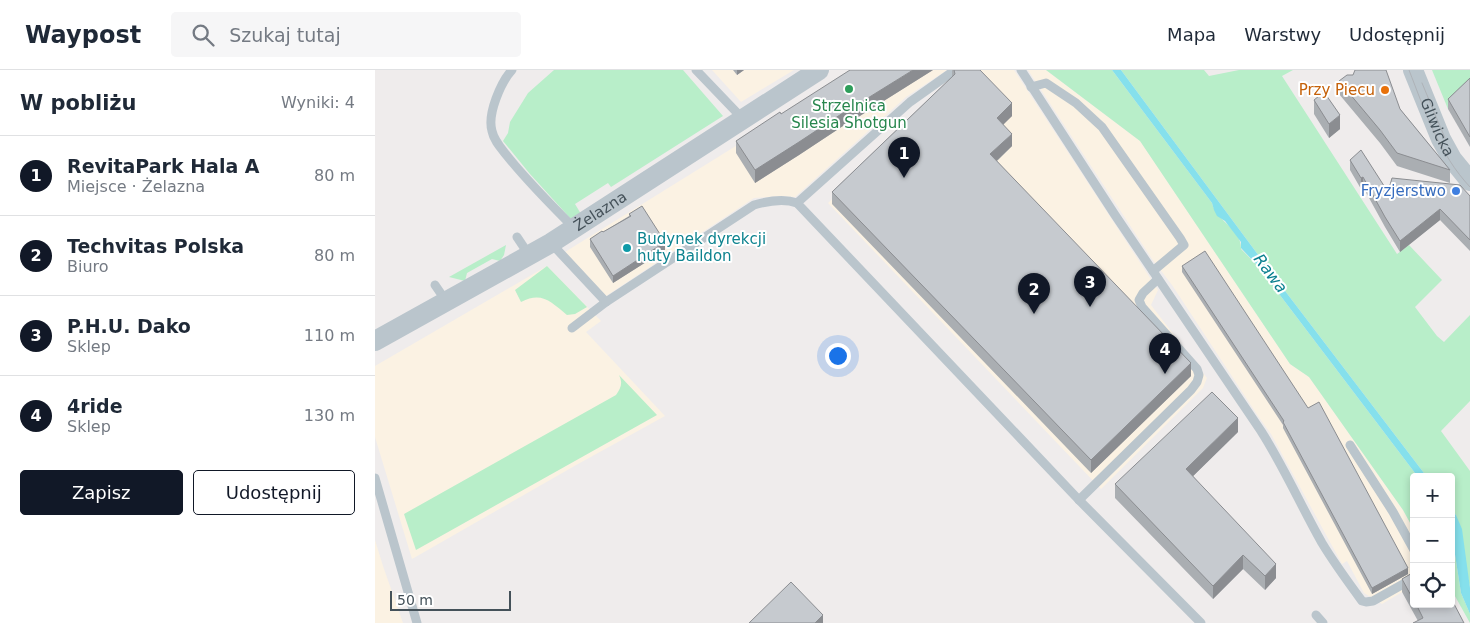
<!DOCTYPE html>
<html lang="pl">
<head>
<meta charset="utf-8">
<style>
	:root { --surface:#fff; --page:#f6f6f7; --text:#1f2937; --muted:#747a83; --line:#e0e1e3; --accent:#111827 }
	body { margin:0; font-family:"DejaVu Sans",sans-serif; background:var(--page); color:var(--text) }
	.controls { position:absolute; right:15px; bottom:15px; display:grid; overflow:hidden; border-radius:5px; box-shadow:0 2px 8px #0003 }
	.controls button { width:45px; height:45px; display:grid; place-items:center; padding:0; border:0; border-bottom:1px solid var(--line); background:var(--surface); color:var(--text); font:25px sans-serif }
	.scale { position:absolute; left:15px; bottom:12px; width:121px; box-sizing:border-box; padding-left:5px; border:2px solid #445159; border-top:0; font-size:14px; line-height:18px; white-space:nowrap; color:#445159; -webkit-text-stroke:4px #fff; paint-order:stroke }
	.you { position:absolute; left:462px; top:285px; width:18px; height:18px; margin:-12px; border:4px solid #fff; border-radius:50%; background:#1a73e8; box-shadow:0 0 0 8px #1a73e833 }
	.badge { display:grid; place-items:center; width:32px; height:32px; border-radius:50%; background:var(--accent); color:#fff; font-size:16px; font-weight:700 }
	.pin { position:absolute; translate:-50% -41px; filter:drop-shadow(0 1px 2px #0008) }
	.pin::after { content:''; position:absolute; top:26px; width:18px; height:15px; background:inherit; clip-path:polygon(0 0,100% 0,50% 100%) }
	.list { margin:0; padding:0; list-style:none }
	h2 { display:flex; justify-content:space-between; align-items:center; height:65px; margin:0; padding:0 20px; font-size:21px }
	h2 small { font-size:16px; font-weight:400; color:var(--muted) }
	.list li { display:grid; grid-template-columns:32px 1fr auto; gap:15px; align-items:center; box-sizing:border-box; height:80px; padding:0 20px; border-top:1px solid var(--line) }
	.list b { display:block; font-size:19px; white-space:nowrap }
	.list p { margin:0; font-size:16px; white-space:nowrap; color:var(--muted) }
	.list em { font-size:16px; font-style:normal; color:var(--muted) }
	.actions { display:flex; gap:10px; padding:15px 20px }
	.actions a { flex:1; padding:11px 0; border:1px solid var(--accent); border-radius:5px; text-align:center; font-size:18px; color:var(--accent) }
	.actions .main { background:var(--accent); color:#fff }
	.icon { flex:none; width:28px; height:28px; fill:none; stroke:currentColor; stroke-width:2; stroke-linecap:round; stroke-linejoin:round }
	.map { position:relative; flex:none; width:1095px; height:553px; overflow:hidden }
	header { display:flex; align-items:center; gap:30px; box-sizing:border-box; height:70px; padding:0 25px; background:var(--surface); border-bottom:1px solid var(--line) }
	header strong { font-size:24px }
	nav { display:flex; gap:28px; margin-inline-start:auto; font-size:18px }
	.search { width:350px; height:45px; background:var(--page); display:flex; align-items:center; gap:12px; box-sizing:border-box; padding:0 18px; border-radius:5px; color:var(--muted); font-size:19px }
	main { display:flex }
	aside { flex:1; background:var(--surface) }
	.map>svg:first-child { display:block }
	.commercial { fill:#fbf2e3 }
	.green { fill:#b8eec9 }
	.water { fill:#85e0ec }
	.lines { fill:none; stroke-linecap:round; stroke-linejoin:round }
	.service { stroke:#bac5cc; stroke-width:9 }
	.tertiary { stroke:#bac5cc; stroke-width:20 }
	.tram { stroke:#aeb2b7; stroke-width:1 }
	.wall { fill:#aaaeb2 }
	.shaded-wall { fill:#8b8d91 }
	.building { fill:#c6cacf; stroke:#8b8d91 }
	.leisure-dot { fill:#2e9e5b; stroke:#fff; stroke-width:2 }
	.food-dot { fill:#e8710a; stroke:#fff; stroke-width:2 }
	.shop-dot { fill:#3f7fe0; stroke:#fff; stroke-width:2 }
	.culture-dot { fill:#0f9aa8; stroke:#fff; stroke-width:2 }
	.labels { text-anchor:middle; stroke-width:4; stroke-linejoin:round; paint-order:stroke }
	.food-label { font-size:15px; fill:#c56008; stroke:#fff; text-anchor:end }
	.leisure-label { font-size:15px; fill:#27864d; stroke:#fff }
	.street-label { font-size:15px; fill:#445159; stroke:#fff }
	.shop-label { font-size:15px; fill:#366cbe; stroke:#fff; text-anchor:end }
	.culture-label { font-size:15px; fill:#0d838f; stroke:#fff; text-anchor:start }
	.water-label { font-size:16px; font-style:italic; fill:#0b8090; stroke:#fff }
</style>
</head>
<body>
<header>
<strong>Waypost</strong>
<div class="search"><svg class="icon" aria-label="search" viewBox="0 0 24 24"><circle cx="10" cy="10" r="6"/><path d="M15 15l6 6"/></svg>Szukaj tutaj</div>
<nav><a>Mapa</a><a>Warstwy</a><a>Udostępnij</a></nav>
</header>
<main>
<aside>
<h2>W pobliżu<small>Wyniki: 4</small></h2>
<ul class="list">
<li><span class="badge">1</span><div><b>RevitaPark Hala A</b><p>Miejsce · Żelazna</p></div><em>80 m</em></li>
<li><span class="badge">2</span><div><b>Techvitas Polska</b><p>Biuro</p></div><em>80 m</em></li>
<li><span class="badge">3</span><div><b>P.H.U. Dako</b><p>Sklep</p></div><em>110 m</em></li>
<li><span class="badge">4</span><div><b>4ride</b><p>Sklep</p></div><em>130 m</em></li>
</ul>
<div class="actions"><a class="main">Zapisz</a><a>Udostępnij</a></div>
</aside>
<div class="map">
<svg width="1095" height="553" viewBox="0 0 1095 553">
	<rect width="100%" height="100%" fill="#efecec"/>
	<g class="commercial">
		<path d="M337 0H419L366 32Z"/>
		<path d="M483 0H572L531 27 420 127 406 126 379 128 231 226 190 182Z"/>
		<path d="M594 0H639L783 220 776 235 832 308 828 318 726 419 453 133Z"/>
		<path d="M653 0H671L765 71 915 294 934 307 1028 440 1039 460V515L1007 534 989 523 972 491 967 494 896 364 883 346 797 215 777 189Z"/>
		<path d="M172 196 226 251 211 262 290 346 203 394 37 489 0 367V296Z"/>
		<path d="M0 470 8 496 28 553H0Z"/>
	</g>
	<g class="green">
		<path d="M179 0H308L348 46 236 117 233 113 200 134 206 144 196 149 155 104 128 71 133 63 135 52 153 23Z"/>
		<path d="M671 0H737L837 133C841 151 867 159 866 179L882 195 1043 407H1039V460L1028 440 934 307 915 294 765 71Z"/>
		<path d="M746 0H829L834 6 864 0H918L907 6 1022 184 1034 175 1067 210 1040 237 1062 266 1069 272 1095 245V331L1066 361 1095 401V518L1081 445 1076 439V407H1052L904 213Z"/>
		<path d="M1057 0H1095V18L1073 39Z"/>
		<path d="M131 175 129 185 125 191 117 189 92 203 90 211 74 207Z"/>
		<path d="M172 196 212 237 200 244 192 245C176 232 167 221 146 232L140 220Z"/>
		<path d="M244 305 282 345 41 480 29 444 241 325C246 318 248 313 244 305Z"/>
		<path d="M1076 459 1086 523 1095 544V553L1076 519Z"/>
	</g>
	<g class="water">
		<path d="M737 0H746L904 213 1052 407H1043L882 195 866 178V172L850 151 842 146 839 140 837 133Z"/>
		<path d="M1076 439 1081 445 1087 459 1095 518V544L1086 523 1076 459Z"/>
	</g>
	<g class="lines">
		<g class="service">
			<path d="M137 0C126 12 112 44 117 61 119 71 126 78 133 87 153 112 176 135 199 158"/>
			<path d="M321 0 368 49"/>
			<path d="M580 0 535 32 422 133 704 430 826 553"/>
			<path d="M646 0 740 145 886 361C909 397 926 436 947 473 959 493 973 512 987 531L991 532 998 531 1039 508"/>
			<path d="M656 17 671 13 701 33 727 57 805 168 809 175 778 201"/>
			<path d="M142 167 154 185"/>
			<path d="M176 173 231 232 197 258"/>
			<path d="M60 215 71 231"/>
			<path d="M231 232 379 135C393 131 408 128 422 133"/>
			<path d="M975 375 1018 442 1039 480"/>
			<path d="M0 408 42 553"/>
			<path d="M704 430 816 320 822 312 824 305 822 299 767 237 764 230 768 223 783 209"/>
			<path d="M941 545 948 553"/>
		</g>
		<g class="tertiary">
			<path id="s1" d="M1038 0 1066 69 1077 89 1095 111"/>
			<path id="s2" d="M0 271 176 173 444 0"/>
		</g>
		<g class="tram">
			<path d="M1034 0C1050 41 1064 84 1095 117"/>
			<path d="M1047 13 1070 68"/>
		</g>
	</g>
	<g class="wall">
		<path d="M358 0H369L362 5Z"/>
		<path d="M558 0 480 49V48L424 85 380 113 361 83V71L406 44Z"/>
		<path d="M577 0H605L637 46 628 54 637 76 622 91 816 306 716 403 457 134V122L577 7Z"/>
		<path d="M1095 8V77L1073 39V29Z"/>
		<path d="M964 11 1025 39 1075 100V113L1022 96 1005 73 964 24Z"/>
		<path d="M939 30 965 59 954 68 939 44Z"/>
		<path d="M975 90 1013 122 1095 126V181L1065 150 1025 182 1010 157 988 117 986 119 975 100Z"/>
		<path d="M254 144 290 180 238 213 215 177V169L228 162 254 146Z"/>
		<path d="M807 196 1033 504 997 524 908 358V355L807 202Z"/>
		<path d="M863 362 818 406 901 508 890 520 868 499 838 529 740 428V414Z"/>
		<path d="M1039 502V534H1076L1043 551 1027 522V509Z"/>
	</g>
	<g class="shaded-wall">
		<path d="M362 0H369L362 5Z"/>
		<path d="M538 0H558L480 49V36Z"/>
		<path d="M637 33V46L622 61V48Z"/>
		<path d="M480 35V48L424 85 380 113V100Z"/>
		<path d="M965 45V59L954 68V54Z"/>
		<path d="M637 64V76L615 97V84Z"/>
		<path d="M988 107V117L986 119V108Z"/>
		<path d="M1065 139V150L1025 182V171Z"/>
		<path d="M290 172V180L238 213V206Z"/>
		<path d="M816 293V306L716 403V390Z"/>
		<path d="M863 348V362L811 413V399Z"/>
		<path d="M868 485V499L838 529V516Z"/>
		<path d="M901 494V508L890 520V506Z"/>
		<path d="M1033 498V504L997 524V518Z"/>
		<path d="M448 545V553H440Z"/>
	</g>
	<g class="building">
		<path d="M475 0H538L480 36V35L424 72 380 100 361 71 405 42 406 44Z"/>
		<path d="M579 0H605L637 33 622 48 637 64 615 84 816 293 716 390 457 122 580 4Z"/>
		<path d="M980 0H1011L1025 39 1075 100 1022 83 1005 60 964 11 972 5H978Z"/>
		<path d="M1095 8V67L1073 29Z"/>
		<path d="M949 22 965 45 954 54 939 30Z"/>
		<path d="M986 80 1013 122 1017 108 1085 115 1095 126V170L1065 139 1025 171 1010 147 988 107 986 108 975 90Z"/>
		<path d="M267 136 290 172 238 206 215 169 227 161 228 162 256 146 254 144Z"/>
		<path d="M830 181 933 338 944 332 1033 498 997 518 908 352 909 351 807 196Z"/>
		<path d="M837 322 863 348 811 399 901 494 890 506 868 485 838 516 740 414Z"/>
		<path d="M1039 502V531L1027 509Z"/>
		<path d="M416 512 448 545 440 553H374Z"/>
		<path d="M1078 532 1089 553H1038L1048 548 1041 534H1076V533Z"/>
	</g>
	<circle class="leisure-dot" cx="474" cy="19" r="5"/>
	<circle class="food-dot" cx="1010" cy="20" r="5"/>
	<circle class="shop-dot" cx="1081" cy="121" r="5"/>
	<circle class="culture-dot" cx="252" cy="178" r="5"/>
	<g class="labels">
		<g class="food-label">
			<text x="1000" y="25">Przy Piecu</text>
		</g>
		<g class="leisure-label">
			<text x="474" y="41">Strzelnica<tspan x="474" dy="17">Silesia Shotgun</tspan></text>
		</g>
		<g class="street-label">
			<text dy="5" stroke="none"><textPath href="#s1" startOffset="62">Gliwicka</textPath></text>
			<text dy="5" stroke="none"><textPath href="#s2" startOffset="260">Żelazna</textPath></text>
		</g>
		<g class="shop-label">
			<text x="1071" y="126">Fryzjerstwo</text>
		</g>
		<g class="culture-label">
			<text x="262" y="174">Budynek dyrekcji<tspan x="262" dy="17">huty Baildon</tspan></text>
		</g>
		<g class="water-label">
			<text transform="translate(896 203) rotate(53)" y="6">Rawa</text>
		</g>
	</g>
</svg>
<div class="controls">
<button>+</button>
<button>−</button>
<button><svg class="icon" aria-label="locate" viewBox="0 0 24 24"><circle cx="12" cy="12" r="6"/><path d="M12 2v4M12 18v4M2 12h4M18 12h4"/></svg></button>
</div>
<div class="scale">50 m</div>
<div class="you"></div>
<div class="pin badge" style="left:529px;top:108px">1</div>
<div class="pin badge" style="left:659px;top:244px">2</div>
<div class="pin badge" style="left:715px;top:237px">3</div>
<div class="pin badge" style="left:790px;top:304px">4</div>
</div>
</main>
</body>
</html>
